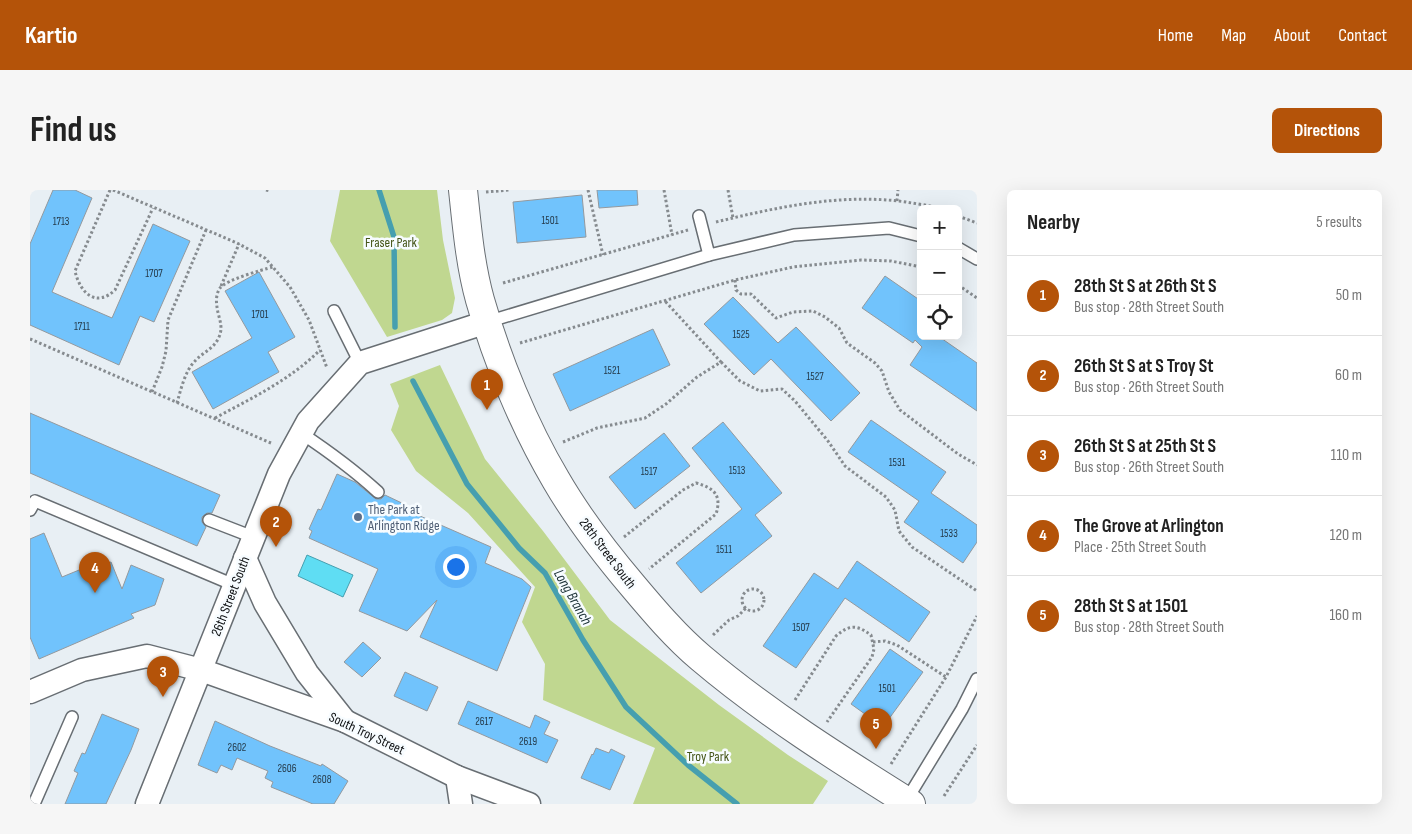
<!DOCTYPE html>
<html lang="en">
<head>
<meta charset="utf-8">
<style>
	:root { --surface:#fff; --page:#f6f6f6; --text:#222; --muted:#767676; --line:#e0e0e0; --accent:#b45309 }
	body { margin:0; font-family:"Sofia Sans Condensed",sans-serif; background:var(--page); color:var(--text) }
	.controls { position:absolute; right:15px; top:15px; display:grid; overflow:hidden; border-radius:8px; box-shadow:0 5px 20px #0002 }
	.controls button { width:45px; height:45px; display:grid; place-items:center; padding:0; border:0; border-bottom:1px solid var(--line); background:var(--surface); color:var(--text); font:25px sans-serif }
	.you { position:absolute; left:425px; top:376px; width:18px; height:18px; margin:-12px; border:4px solid #fff; border-radius:50%; background:#1a73e8; box-shadow:0 0 0 8px #1a73e833 }
	.badge { display:grid; place-items:center; width:32px; height:32px; border-radius:50%; background:var(--accent); color:#fff; font-size:16px; font-weight:700 }
	.pin { position:absolute; translate:-50% -41px; filter:drop-shadow(0 1px 2px #0008) }
	.pin::after { content:''; position:absolute; top:26px; width:18px; height:15px; background:inherit; clip-path:polygon(0 0,100% 0,50% 100%) }
	.list { margin:0; padding:0; list-style:none }
	h2 { display:flex; justify-content:space-between; align-items:center; height:65px; margin:0; padding:0 20px; font-size:21px }
	h2 small { font-size:16px; font-weight:400; color:var(--muted) }
	.list li { display:grid; grid-template-columns:32px 1fr auto; gap:15px; align-items:center; box-sizing:border-box; height:80px; padding:0 20px; border-top:1px solid var(--line) }
	.list b { display:block; font-size:19px; white-space:nowrap }
	.list p { margin:0; font-size:16px; white-space:nowrap; color:var(--muted) }
	.list em { font-size:16px; font-style:normal; color:var(--muted) }
	.icon { flex:none; width:28px; height:28px; fill:none; stroke:currentColor; stroke-width:2; stroke-linecap:round; stroke-linejoin:round }
	.map { position:relative; flex:none; width:947px; height:614px; overflow:hidden; border-radius:8px }
	header { display:flex; align-items:center; gap:30px; box-sizing:border-box; height:70px; padding:0 25px; background:var(--accent); color:#fff }
	header strong { font-size:24px }
	nav { display:flex; gap:28px; margin-inline-start:auto; font-size:18px }
	.intro { display:flex; align-items:center; justify-content:space-between; box-sizing:border-box; height:120px; padding:0 30px }
	h1 { margin:0; font-size:35px }
	.button { padding:12px 22px; border-radius:8px; background:var(--accent); color:#fff; font-size:18px; font-weight:700 }
	main { display:flex; gap:30px; padding:0 30px }
	aside { flex:1; background:var(--surface); border-radius:8px; box-shadow:0 5px 20px #0002 }
	.map>svg:first-child { display:block }
	.green { fill:#c0d790 }
	.water { fill:#5fddf3; stroke:#469faf }
	.lines { fill:none; stroke-linecap:round; stroke-linejoin:round }
	.stream { stroke:#469faf; stroke-width:5.5 }
	.building { fill:#71c3fc; stroke:#93999e }
	.lane-casing { stroke:#686e73; stroke-width:14 }
	.street-casing { stroke:#686e73; stroke-width:25 }
	.secondary-casing { stroke:#686e73; stroke-width:30 }
	.path { stroke:#868b8f; stroke-width:3; stroke-dasharray:2.5 2.5; stroke-linecap:butt }
	.lane { stroke:#fff; stroke-width:11 }
	.street { stroke:#fff; stroke-width:22 }
	.secondary { stroke:#fff; stroke-width:28 }
	.service-dot { fill:#5c6f8a; stroke:#f7fcff; stroke-width:2 }
	.labels { text-anchor:middle; stroke-width:5; stroke-linejoin:round; paint-order:stroke }
	.number-label { font-size:11px; fill:#253b4b }
	.park-label { font-size:14px; fill:#455518; stroke:#f7fcff }
	.service-label { font-size:14px; fill:#4e5e75; stroke:#f7fcff; text-anchor:start }
	.street-label { font-size:14px; fill:#0c0e10; stroke:#f7fcff }
	.water-label { font-size:15px; font-style:italic; fill:#192f34; stroke:#f7fcff }
</style>
</head>
<body>
<header>
<strong>Kartio</strong>
<nav><a>Home</a><a>Map</a><a>About</a><a>Contact</a></nav>
</header>
<div class="intro"><h1>Find us</h1><a class="button">Directions</a></div>
<main>
<div class="map">
<svg width="947" height="614" viewBox="0 0 947 614">
	<rect width="100%" height="100%" fill="#e8eff4"/>
	<g class="green">
		<path d="M310 0H407L413 50 425 108 422 123 412 130 357 147 300 51Z"/>
		<path d="M410 175 455 269 513 341 580 430 689 515 758 565 798 591 783 614H603L625 558 513 510 515 474 492 432 505 397 438 323 386 281 361 240 369 216 360 194Z"/>
	</g>
	<path class="water" d="M277 365 323 385 313 407 268 386Z"/>
	<g class="lines">
		<g class="stream">
			<path d="M349 0 364 47 365 137"/>
			<path d="M383 191 437 294 489 358 515 383 553 450 596 517 658 575 707 614"/>
		</g>
	</g>
	<g class="building">
		<path d="M23 0H45L62 8 22 102 82 128 123 34 160 51 124 132 110 126 89 175 0 135V54Z"/>
		<path d="M567 0H607L608 15 569 18Z"/>
		<path d="M552 5 556 47 487 53 483 12Z"/>
		<path d="M229 82 265 147 238 162 249 182 183 219 162 182 222 148 195 101Z"/>
		<path d="M855 86 891 111V145L889 146H908L947 173V221L880 175 892 157 885 150 883 153 832 118Z"/>
		<path d="M703 107 748 153 766 137 830 203 801 231 741 169 724 185 674 134Z"/>
		<path d="M623 139 640 175 540 221 523 184Z"/>
		<path d="M0 223 190 305 182 323H177L172 327V332L176 337 167 356 0 283Z"/>
		<path d="M841 230 916 282 901 303 947 335V352L933 373 874 332 889 311 818 262Z"/>
		<path d="M693 232 752 303 725 325 742 346 671 403 646 373 712 319 662 258Z"/>
		<path d="M634 243 660 276 605 319 579 287Z"/>
		<path d="M307 284 325 292 346 309H351L355 305 376 315 374 319 461 357 455 373 492 389 501 397 467 481 390 447 407 410 377 441 329 421 348 379 279 348 282 341 279 339 288 319 291 320Z"/>
		<path d="M14 343 32 387 76 369 78 373 81 372 92 399 101 375 134 389 125 415 101 424 104 428 9 469 0 447V349Z"/>
		<path d="M827 371 900 422 879 452 815 408 766 478 733 456 784 383 808 399Z"/>
		<path d="M333 452 351 468 332 487 314 472Z"/>
		<path d="M860 459 893 482 853 537 821 514Z"/>
		<path d="M375 482 408 497 397 521 364 506Z"/>
		<path d="M438 511 500 538 505 525 520 532 514 544 528 550 517 573 428 534Z"/>
		<path d="M72 524 109 539 101 560 76 614H35L48 583 44 581 52 563 55 564Z"/>
		<path d="M185 531 240 556 291 576 292 574 318 591 304 614H283L241 597 243 592 235 588 238 581 207 568 202 580 191 575 187 583 168 575Z"/>
		<path d="M566 558 579 563 581 559 595 566 580 600 551 588 562 564 563 565Z"/>
	</g>
	<g class="lines">
		<defs>
			<g id="lane">
				<path d="M669 26 679 65"/>
				<path d="M928 58 947 69"/>
				<path d="M304 121 330 173"/>
				<path d="M457 132 679 65 764 45 859 38 891 46"/>
				<path d="M271 243C298 261 324 280 348 302"/>
				<path d="M0 320 5 311 204 395"/>
				<path d="M179 330 223 347"/>
				<path d="M876 611 932 519 947 489"/>
				<path d="M4 614 42 527"/>
			</g>
			<g id="street">
				<path d="M215 368 235 413 277 483 315 531"/>
				<path d="M0 502 52 480 117 466 171 480 315 531 427 587 499 614"/>
				<path d="M427 587 431 614"/>
				<path d="M117 614 249 284 278 231 330 173 457 132"/>
			</g>
			<path id="secondary" d="M433 0C437 37 440 74 450 110 467 170 494 236 526 290 548 328 575 363 603 396 624 421 646 447 671 468 736 523 809 569 881 614"/>
		</defs>
		<use href="#lane" class="lane-casing"/>
		<use href="#street" class="street-casing"/>
		<use href="#secondary" class="secondary-casing"/>
		<g class="path">
			<path d="M80 0 45 81C50 103 66 118 85 100L123 18"/>
			<path d="M83 0 207 53 235 68 260 97 279 130 297 178"/>
			<path d="M236 0 240 1V0"/>
			<path d="M558 0 573 65"/>
			<path d="M634 0 642 45"/>
			<path d="M698 0 703 28"/>
			<path d="M456 2 479 0"/>
			<path d="M867 11 868 0"/>
			<path d="M928 26 947 33"/>
			<path d="M686 32C748 17 812 3 876 12 887 14 899 15 910 19"/>
			<path d="M705 90 706 100 711 104H721L746 128 763 122 783 121 795 127 809 138 817 153 845 173 852 181 859 202 870 220 928 264 947 275"/>
			<path d="M473 93 658 40"/>
			<path d="M928 95 947 108"/>
			<path d="M191 96 209 54"/>
			<path d="M0 149 241 253"/>
			<path d="M490 153 705 90 763 77 831 70 861 71 891 77"/>
			<path d="M691 172 710 191 730 201 752 199 765 211 798 251 815 276 856 307 865 320 869 341 882 357 947 401"/>
			<path d="M122 202 132 177 136 161 138 130 176 40"/>
			<path d="M147 213C151 199 155 181 165 171 173 162 184 159 189 147 194 136 188 127 187 117 186 111 186 104 190 98 196 90 231 80 243 77"/>
			<path d="M185 228C222 208 260 190 290 160"/>
			<path d="M533 252 567 238 615 228 636 214 667 187 691 172 634 110"/>
			<path d="M594 347 653 300 666 293C684 298 692 305 686 324L619 379"/>
			<circle cx="723" cy="410" r="11"/>
			<path d="M683 445 699 430 708 426 716 418"/>
			<path d="M843 452 855 451 867 455 916 487"/>
			<path d="M765 510 806 446C820 434 827 435 841 445L844 459 842 467 797 532"/>
			<path d="M861 574 916 487 947 426"/>
			<path d="M914 606 947 555"/>
		</g>
		<use href="#lane" class="lane"/>
		<use href="#street" class="street"/>
		<use href="#secondary" class="secondary"/>
	</g>
	<circle class="service-dot" cx="328" cy="327" r="5"/>
	<g class="labels">
		<g class="number-label">
			<text x="520" y="34">1501</text>
			<text x="31" y="35">1713</text>
			<text x="124" y="87">1707</text>
			<text x="230" y="128">1701</text>
			<text x="52" y="140">1711</text>
			<text x="711" y="148">1525</text>
			<text x="582" y="184">1521</text>
			<text x="785" y="190">1527</text>
			<text x="867" y="276">1531</text>
			<text x="707" y="284">1513</text>
			<text x="619" y="285">1517</text>
			<text x="919" y="347">1533</text>
			<text x="694" y="363">1511</text>
			<text x="771" y="441">1507</text>
			<text x="857" y="502">1501</text>
			<text x="454" y="535">2617</text>
			<text x="498" y="555">2619</text>
			<text x="207" y="561">2602</text>
			<text x="257" y="582">2606</text>
			<text x="292" y="593">2608</text>
		</g>
		<g class="park-label">
			<text x="361" y="57">Fraser Park</text>
			<text x="678" y="571">Troy Park</text>
		</g>
		<g class="service-label">
			<text x="338" y="324">The Park at<tspan x="338" dy="16">Arlington Ridge</tspan></text>
		</g>
		<g class="street-label">
			<text transform="translate(578 363) rotate(53)" y="5">28th Street South</text>
			<text transform="translate(200 406) rotate(-69)" y="5">26th Street South</text>
			<text transform="translate(337 543) rotate(25)" y="5">South Troy Street</text>
		</g>
		<g class="water-label">
			<text transform="translate(543 407) rotate(60)" y="5">Long Branch</text>
		</g>
	</g>
</svg>
<div class="controls">
<button>+</button>
<button>−</button>
<button><svg class="icon" aria-label="locate" viewBox="0 0 24 24"><circle cx="12" cy="12" r="6"/><path d="M12 2v4M12 18v4M2 12h4M18 12h4"/></svg></button>
</div>
<div class="you"></div>
<div class="pin badge" style="left:457px;top:220px">1</div>
<div class="pin badge" style="left:246px;top:357px">2</div>
<div class="pin badge" style="left:133px;top:507px">3</div>
<div class="pin badge" style="left:65px;top:403px">4</div>
<div class="pin badge" style="left:846px;top:559px">5</div>
</div>
<aside>
<h2>Nearby<small>5 results</small></h2>
<ul class="list">
<li><span class="badge">1</span><div><b>28th St S at 26th St S</b><p>Bus stop · 28th Street South</p></div><em>50 m</em></li>
<li><span class="badge">2</span><div><b>26th St S at S Troy St</b><p>Bus stop · 26th Street South</p></div><em>60 m</em></li>
<li><span class="badge">3</span><div><b>26th St S at 25th St S</b><p>Bus stop · 26th Street South</p></div><em>110 m</em></li>
<li><span class="badge">4</span><div><b>The Grove at Arlington</b><p>Place · 25th Street South</p></div><em>120 m</em></li>
<li><span class="badge">5</span><div><b>28th St S at 1501</b><p>Bus stop · 28th Street South</p></div><em>160 m</em></li>
</ul>
</aside>
</main>
</body>
</html>
